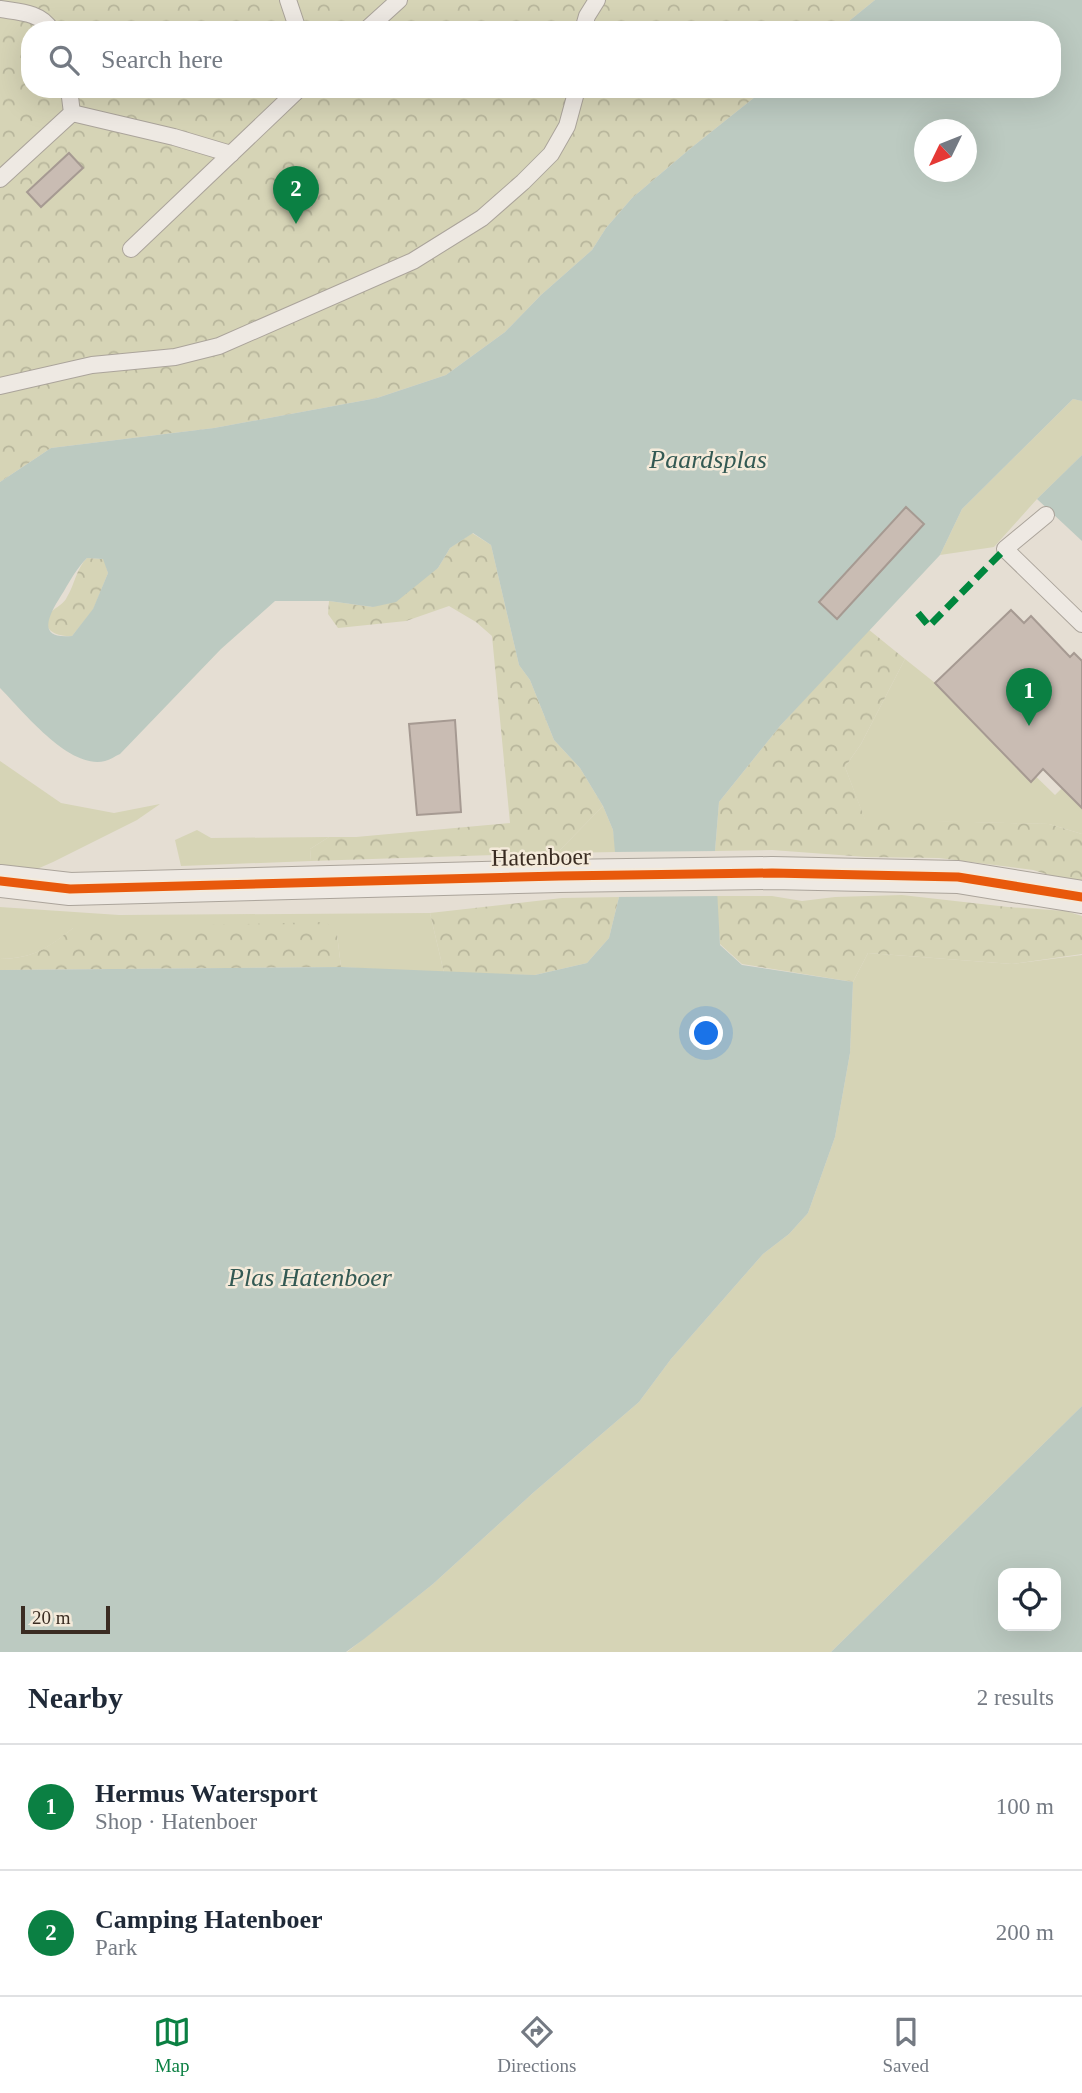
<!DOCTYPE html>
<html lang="en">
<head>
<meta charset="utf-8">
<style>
	:root { --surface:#fff; --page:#f6f6f7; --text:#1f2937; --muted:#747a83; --line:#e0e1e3; --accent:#0b8043 }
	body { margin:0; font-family:"Times New Roman",serif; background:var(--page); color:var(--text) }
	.controls { position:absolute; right:21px; bottom:21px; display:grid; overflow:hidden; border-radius:14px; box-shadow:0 7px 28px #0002 }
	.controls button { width:63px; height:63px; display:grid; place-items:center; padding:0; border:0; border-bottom:2px solid var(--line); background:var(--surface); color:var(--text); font:35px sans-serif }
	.compass { position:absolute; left:914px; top:119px; width:63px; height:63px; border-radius:50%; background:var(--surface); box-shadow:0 7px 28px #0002; rotate:227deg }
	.scale { position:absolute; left:21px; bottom:18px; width:89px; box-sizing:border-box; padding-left:7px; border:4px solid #3a2c22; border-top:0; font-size:19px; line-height:24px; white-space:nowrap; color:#3a2c22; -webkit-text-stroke:5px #f4eada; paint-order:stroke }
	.you { position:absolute; left:707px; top:1034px; width:24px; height:24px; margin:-18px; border:5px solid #fff; border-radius:50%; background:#1a73e8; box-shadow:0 0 0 10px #1a73e833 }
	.badge { display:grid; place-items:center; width:46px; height:46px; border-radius:50%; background:var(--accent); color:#fff; font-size:23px; font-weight:700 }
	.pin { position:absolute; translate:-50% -58px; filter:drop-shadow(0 2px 4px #0008) }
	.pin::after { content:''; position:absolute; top:37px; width:24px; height:21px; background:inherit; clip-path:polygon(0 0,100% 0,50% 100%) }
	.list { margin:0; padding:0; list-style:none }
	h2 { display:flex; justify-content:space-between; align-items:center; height:91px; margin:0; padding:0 28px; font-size:30px }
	h2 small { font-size:23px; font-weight:400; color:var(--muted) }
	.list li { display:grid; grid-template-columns:46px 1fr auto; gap:21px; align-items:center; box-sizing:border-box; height:126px; padding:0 28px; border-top:2px solid var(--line) }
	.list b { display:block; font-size:26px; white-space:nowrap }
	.list p { margin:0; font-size:23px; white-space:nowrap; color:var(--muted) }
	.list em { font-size:23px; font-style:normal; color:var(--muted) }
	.icon { flex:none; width:38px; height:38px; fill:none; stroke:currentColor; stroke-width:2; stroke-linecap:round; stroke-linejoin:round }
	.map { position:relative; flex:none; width:1082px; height:1652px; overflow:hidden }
	.search { position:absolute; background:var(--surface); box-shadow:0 7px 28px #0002; left:21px; right:21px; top:21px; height:77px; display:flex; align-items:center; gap:18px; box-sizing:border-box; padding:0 24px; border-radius:28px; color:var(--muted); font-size:26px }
	.sheet { height:343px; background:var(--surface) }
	nav { display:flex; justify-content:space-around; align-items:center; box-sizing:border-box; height:98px; border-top:2px solid var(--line); background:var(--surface); font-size:19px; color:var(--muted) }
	nav a { display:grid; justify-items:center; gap:4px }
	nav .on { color:var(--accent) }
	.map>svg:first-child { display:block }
	.grass { fill:#d6d4b6 }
	.forest { fill:url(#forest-crowns) }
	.water { fill:#bccac1; fill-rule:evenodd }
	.pier { fill:#e5ded3 }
	.building { fill:#c9bcb3; stroke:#a69a92; stroke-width:2 }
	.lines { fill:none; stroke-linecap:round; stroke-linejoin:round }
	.lane-casing { stroke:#aba49b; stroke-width:18 }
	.street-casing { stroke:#aba49b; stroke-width:34 }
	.lane { stroke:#eee9e3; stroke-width:16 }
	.street { stroke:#eee9e3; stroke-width:32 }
	.quiet { stroke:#00873e; stroke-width:7; stroke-dasharray:14 7; stroke-linecap:butt }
	.cycleway-casing { stroke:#f4eada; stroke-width:13 }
	.cycleway { stroke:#e8590c; stroke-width:9 }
	.labels { text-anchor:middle; stroke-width:5; stroke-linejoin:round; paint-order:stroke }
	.street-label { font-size:24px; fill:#3a2c22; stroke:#f4eada }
	.water-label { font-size:26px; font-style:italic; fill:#335953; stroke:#f4eada }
</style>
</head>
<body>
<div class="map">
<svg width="1082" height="1652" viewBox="0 0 1082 1652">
	<defs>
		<pattern id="forest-crowns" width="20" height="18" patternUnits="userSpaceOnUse" patternTransform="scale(1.75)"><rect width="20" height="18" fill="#d6d4b6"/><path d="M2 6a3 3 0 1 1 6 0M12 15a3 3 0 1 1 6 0" fill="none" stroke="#b8b69c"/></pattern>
	</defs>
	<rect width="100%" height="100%" fill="#e5ded3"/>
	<g class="grass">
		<path d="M1073 399 1082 401V455L1037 499 994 547 940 555 962 509Z"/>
		<path d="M905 659 959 702 1055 795 1069 781 1082 794V834L1049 824 865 820 845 767 861 744Z"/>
		<path d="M0 761 61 803 114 813 160 804 137 820 53 862 37 869 0 867Z"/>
		<path d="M603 806 613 830 616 852 557 853Z"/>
		<path d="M197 830 211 838 329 837 310 849 311 861 181 866 175 840Z"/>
		<path d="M0 907 119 915 430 913 444 973 341 967 337 934 73 928C48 948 35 958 0 959Z"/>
		<path d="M868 953 1012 964 1082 955V1406L831 1652H347L433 1584 534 1492 639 1402 671 1359 763 1254 789 1234 808 1213 835 1137 850 1053 853 982Z"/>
	</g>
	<g class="forest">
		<path d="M0 0H875L838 30H30V89H765L691 148 632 198 606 228 592 250 541 295 505 332 446 375 377 398 214 428 51 448 0 482Z"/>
		<path d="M472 533 491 545 519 665 530 680 554 740 580 768 603 806 557 853 311 861 310 849 329 837H356L510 823 492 636 476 622 449 606 406 621 338 628 328 614 329 601 373 607 438 568 450 548Z"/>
		<path d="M87 558 104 559 108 573 93 610 72 636C58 637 38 630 51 612 56 607 64 604 67 597 75 584 76 569 87 558Z"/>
		<path d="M868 629 905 659 861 744 845 767 865 819 1049 824 1082 834V885L1033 870 939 858 866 857 772 850 715 851 719 802 780 726Z"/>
		<path d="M902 895 1008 907 1066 911 1082 916V954L1012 964 868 953 853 982 742 964 720 944 716 896H772L802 901 835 897Z"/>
		<path d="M619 897 609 938 587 963 535 975 444 973 430 913 562 898Z"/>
		<path d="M326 922 337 934 341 967 0 970V959C35 958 47 948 73 928Z"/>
	</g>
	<g class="water">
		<path d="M875 0H1082V401L1073 399 962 509 940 555 780 726 719 802 715 851 720 945 742 965 853 982 850 1053 835 1137 808 1213 789 1234 763 1254 671 1359 639 1402 534 1492 433 1584 364 1639 346 1652H0V970L341 967 535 975 587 963 609 938 619 897 613 830 603 806 580 768 554 740 530 680 519 665 491 545 473 533 450 548 438 568 396 602 373 607 329 601H275L221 649 120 754C115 756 110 760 105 761 69 770 22 710 0 688V482L51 448 214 428 377 398 446 375 505 332 541 295 592 250 606 228 632 198 691 148 765 89H1052V30H838ZM925 130H967V172H925ZM87 558 103 559 108 573 93 609 72 636C32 640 52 610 64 591 71 579 77 568 87 558Z"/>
		<path d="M1082 455V541L1037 499Z"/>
		<path d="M1082 1406V1652H831ZM1003 1573H1056V1626H1003Z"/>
	</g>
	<path class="pier" d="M718 851 720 896 615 897 613 852Z"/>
	<g class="building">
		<path d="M69 153 83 168 41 207 27 192Z"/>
		<path d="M906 507 924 524 837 619 819 602Z"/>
		<path d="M1011 610 1024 623 1031 616 1070 657 1074 653 1082 661V808L1043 769 1031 782 935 683Z"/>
		<path d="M455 720 461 812 417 815 409 724Z"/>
	</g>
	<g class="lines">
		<defs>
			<g id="lane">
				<path d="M288 0 298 30"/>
				<path d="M0 9C18 12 41 12 51 30"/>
				<path d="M366 30 399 0"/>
				<path d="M583 30 587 16 597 0"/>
				<path d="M72 113 174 137 231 154"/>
				<path d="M0 179 72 113 69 89"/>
				<path d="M131 249 299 89"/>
				<path d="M0 386 92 365 175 357 219 346 413 261 482 218 523 182 551 154 567 126 577 89"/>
				<path d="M1046 515 1005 549 1082 624"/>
			</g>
			<path id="street" d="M0 881 70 889 559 876 772 873 958 877 1082 897"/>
		</defs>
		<use href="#lane" class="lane-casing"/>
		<use href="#street" class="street-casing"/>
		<use href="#lane" class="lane"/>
		<use href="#street" class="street"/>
		<path class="quiet" d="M918 613 929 626 1005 549"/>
		<defs>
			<path id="cycleway" d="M0 881 70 889 559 876 772 873 958 877 1082 897"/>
		</defs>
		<use href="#cycleway" class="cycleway-casing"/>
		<use href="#cycleway" class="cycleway"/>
	</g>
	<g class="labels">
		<g class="street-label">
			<text transform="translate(541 857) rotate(-1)" y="8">Hatenboer</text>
		</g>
		<g class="water-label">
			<text x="708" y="468">Paardsplas</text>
			<text x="310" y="1286">Plas Hatenboer</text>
		</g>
	</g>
</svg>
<div class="controls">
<button><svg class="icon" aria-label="locate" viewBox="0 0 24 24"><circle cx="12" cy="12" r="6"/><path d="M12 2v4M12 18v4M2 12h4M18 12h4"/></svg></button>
</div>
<svg class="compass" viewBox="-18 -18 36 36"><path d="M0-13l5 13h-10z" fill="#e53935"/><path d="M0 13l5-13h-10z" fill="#747a83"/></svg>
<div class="scale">20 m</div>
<div class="you"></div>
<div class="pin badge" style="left:1029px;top:726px">1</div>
<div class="pin badge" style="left:296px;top:224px">2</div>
<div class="search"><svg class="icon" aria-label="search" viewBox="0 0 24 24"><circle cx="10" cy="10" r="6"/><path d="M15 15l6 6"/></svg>Search here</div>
</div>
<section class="sheet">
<h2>Nearby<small>2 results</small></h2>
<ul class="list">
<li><span class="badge">1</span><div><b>Hermus Watersport</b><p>Shop · Hatenboer</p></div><em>100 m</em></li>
<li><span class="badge">2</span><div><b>Camping Hatenboer</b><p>Park</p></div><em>200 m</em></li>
</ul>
</section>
<nav>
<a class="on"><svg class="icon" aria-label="map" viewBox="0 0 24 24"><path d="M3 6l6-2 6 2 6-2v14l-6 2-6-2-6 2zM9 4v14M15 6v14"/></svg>Map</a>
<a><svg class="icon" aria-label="directions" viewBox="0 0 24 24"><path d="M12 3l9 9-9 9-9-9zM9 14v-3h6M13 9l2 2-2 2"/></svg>Directions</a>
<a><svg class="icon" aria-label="saved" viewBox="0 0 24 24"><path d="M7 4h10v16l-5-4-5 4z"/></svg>Saved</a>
</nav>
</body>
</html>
